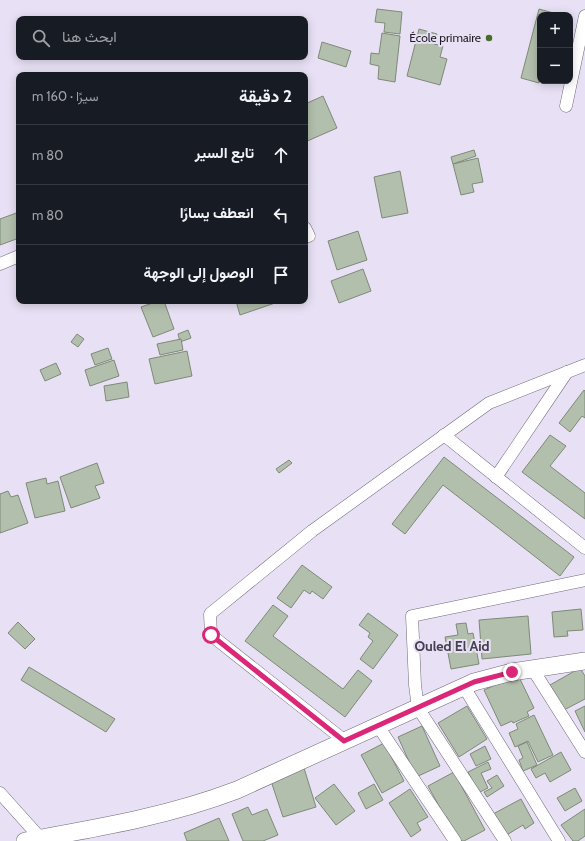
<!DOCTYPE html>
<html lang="ar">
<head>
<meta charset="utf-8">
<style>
	:root { --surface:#171b24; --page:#20242c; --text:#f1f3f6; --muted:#9ea1a6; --line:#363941 }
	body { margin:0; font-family:Cabin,Vazirmatn,sans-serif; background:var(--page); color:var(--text); direction:rtl }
	.controls { position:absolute; right:12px; top:12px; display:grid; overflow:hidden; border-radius:8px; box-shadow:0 2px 10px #0003 }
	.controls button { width:36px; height:36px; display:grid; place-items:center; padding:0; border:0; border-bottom:1px solid var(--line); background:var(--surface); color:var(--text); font:20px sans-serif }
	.stop { position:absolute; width:12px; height:12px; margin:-9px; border:3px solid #db2777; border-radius:50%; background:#fff }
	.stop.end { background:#db2777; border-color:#fff; box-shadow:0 1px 4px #0008 }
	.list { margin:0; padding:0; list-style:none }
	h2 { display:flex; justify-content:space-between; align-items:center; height:52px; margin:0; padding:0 16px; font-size:17px }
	h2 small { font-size:13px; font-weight:400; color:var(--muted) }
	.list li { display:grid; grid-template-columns:26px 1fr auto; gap:12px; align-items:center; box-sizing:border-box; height:60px; padding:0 16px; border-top:1px solid var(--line) }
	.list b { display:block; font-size:15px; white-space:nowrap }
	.list em { font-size:13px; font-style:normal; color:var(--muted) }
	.icon { flex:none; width:22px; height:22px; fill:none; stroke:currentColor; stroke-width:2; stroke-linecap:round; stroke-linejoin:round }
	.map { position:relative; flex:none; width:585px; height:841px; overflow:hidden; direction:ltr }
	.search { position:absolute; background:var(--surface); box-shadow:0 2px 10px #0003; left:16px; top:16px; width:292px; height:44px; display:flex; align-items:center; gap:10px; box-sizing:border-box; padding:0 14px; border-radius:8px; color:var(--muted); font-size:15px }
	.panel { position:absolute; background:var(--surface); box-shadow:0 2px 10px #0003; left:16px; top:72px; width:292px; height:232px; border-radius:8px; direction:rtl }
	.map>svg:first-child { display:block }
	.building { fill:#b3bfad; stroke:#7e8a78 }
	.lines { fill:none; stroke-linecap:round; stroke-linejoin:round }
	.street-casing { stroke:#70697a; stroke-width:13 }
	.secondary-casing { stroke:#70697a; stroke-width:18 }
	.street { stroke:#fff; stroke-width:12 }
	.secondary { stroke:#fff; stroke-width:17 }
	.route { stroke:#db2777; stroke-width:5 }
	.poi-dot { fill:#456d29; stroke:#e8e0f4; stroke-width:1.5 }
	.labels { text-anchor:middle; stroke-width:4; stroke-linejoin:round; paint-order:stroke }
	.poi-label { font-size:12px; fill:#1e1b23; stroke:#e8e0f4; text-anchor:end }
	.quarter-label { font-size:14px; font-weight:bold; fill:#463f4f; stroke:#e8e0f4 }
</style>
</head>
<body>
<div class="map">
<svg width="585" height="841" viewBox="0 0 585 841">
	<rect width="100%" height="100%" fill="#e8e0f4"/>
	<g class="building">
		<path d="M377 9 402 12 400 34 384 32 385 23 375 22Z"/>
		<path d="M539 9 557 14 540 15 539 83 521 78Z"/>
		<path d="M419 29 437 34 434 44 443 46 440 57 447 59 440 85 407 76Z"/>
		<path d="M382 33 400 36 395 82 378 79 379 66 370 64 371 53 379 54Z"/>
		<path d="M322 42 351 51 346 67 318 58Z"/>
		<path d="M323 96 337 128 305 142V104Z"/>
		<path d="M474 150 476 156 453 164 451 157Z"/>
		<path d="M478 158 483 182 472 184 474 192 461 195 453 164Z"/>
		<path d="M400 171 408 213 382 218 374 177Z"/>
		<path d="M19 212V238L0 245V219Z"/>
		<path d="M358 231 367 260 337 270 328 241Z"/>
		<path d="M363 269 371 291 339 303 331 281Z"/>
		<path d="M158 301H164L174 329 153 337 141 307Z"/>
		<path d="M236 301H274L275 303 240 315Z"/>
		<path d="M188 330 191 338 180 342 178 334Z"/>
		<path d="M77 334 84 339 78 347 71 342Z"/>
		<path d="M181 339 183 350 160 355 157 344Z"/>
		<path d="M108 348 112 359 95 365 91 354Z"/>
		<path d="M187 351 192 376 155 384 149 359Z"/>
		<path d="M114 360 119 376 90 386 85 370Z"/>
		<path d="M56 363 61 374 45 381 40 370Z"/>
		<path d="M127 382 129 397 106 401 104 386Z"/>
		<path d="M584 390 585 391V418L582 416 570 432 559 423Z"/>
		<path d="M550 435 566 446 550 466 585 493V519L522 472Z"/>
		<path d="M444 457 574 557 560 576 443 485 405 534 392 524Z"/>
		<path d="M289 460 292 463 279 473 276 469Z"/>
		<path d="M97 463 104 483 95 486 100 498 71 508 60 477Z"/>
		<path d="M46 478 47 484 58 481 65 511 35 518 26 483Z"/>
		<path d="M8 491 11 497 18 495 28 523 0 533V494Z"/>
		<path d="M302 565 332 587 323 599 312 591 310 594 304 590 291 608 277 598Z"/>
		<path d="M273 605 288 616 273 636 343 689 358 670 372 681 345 717 245 641Z"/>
		<path d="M581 609 583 630 567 631 568 636 554 637 552 612Z"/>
		<path d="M368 613 398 635 373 669 360 659 373 641 368 637 370 633 359 625Z"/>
		<path d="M528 616 531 654 482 659 479 620Z"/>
		<path d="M18 622 35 639 25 649 8 633Z"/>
		<path d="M466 623 468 634 473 633 479 664 451 669 445 637 458 635 456 624Z"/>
		<path d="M29 667 115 719 106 732 21 680Z"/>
		<path d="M580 668 585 676V699L564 710 550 685Z"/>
		<path d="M518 675 534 708 527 712 529 716 513 723 512 721 501 726 484 690Z"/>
		<path d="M467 706 487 739 459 757 438 723Z"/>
		<path d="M585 706V732L575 711Z"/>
		<path d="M534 715 553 755 538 762 528 741 515 747 509 733 518 729 516 724Z"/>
		<path d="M422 726 440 766 416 777 398 737Z"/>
		<path d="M527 742 537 765 523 771 519 760 523 758 518 746Z"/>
		<path d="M384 743 404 781 382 793 361 755Z"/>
		<path d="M485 746 491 759 476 766 470 754Z"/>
		<path d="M561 752 571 770 550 782 545 773 536 778 531 769Z"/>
		<path d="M488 762 491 769 481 773 488 788 478 793 468 772Z"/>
		<path d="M304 768 316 807 283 817 270 778Z"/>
		<path d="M454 772 485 830 464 841H460L446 816 445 817 428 786Z"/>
		<path d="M497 775 504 786 487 797 484 792 492 788 487 781Z"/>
		<path d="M334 784 355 811 336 825 315 798Z"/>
		<path d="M374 784 383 800 366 809 358 793Z"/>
		<path d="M575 788 582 801 565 811 557 798Z"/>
		<path d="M410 789 428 817 417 823 421 830 411 837 389 803Z"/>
		<path d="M521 799 534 823 525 829 523 825 505 836 493 814Z"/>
		<path d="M248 807 252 815 267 809 278 835 263 841H243L232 814Z"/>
		<path d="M585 809V836L578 841H573L561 825Z"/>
		<path d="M219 818 229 841H187L184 833Z"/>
	</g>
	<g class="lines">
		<defs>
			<g id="street">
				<path d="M566 106 585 16"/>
				<path d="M305 228 309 236"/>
				<path d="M0 264 19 256"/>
				<path d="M444 435 585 548"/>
				<path d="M496 477 567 372"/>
				<path d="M532 668 585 752"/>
				<path d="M464 687 559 841"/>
				<path d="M378 726 455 841"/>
				<path d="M345 741 211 635 210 614 312 531 489 403 585 365"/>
				<path d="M0 793 43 841"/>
				<path d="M505 841 418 708 415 685 412 616 585 580"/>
			</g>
			<path id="secondary" d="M25 841C97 828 169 816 237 790L474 682 512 672 585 661"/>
		</defs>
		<use href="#street" class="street-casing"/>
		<use href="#secondary" class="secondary-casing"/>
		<use href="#street" class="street"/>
		<use href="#secondary" class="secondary"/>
	</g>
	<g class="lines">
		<path class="route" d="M211 635 344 741 474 682 512 672"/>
	</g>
	<circle class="poi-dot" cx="489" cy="38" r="4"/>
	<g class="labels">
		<g class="poi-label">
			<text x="481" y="42">École primaire</text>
		</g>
		<g class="quarter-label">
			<text x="452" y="651">Ouled El Aid</text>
		</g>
	</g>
</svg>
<div class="controls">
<button>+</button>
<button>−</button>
</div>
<div class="stop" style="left:211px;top:635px"></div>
<div class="stop end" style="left:512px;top:672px"></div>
<div class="search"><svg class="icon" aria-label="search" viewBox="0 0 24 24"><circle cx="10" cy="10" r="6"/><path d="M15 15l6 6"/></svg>ابحث هنا</div>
<section class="panel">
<h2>2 دقيقة<small>سيرًا · 160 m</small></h2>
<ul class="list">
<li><svg class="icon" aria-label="ahead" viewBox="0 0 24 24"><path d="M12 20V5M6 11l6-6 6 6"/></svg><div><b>تابع السير</b></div><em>80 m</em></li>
<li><svg class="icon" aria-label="left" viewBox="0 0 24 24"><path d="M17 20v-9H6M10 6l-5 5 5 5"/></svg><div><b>انعطف يسارًا</b></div><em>80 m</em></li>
<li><svg class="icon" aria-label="arrive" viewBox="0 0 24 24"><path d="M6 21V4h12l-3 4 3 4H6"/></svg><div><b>الوصول إلى الوجهة</b></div></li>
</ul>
</section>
</div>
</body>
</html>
